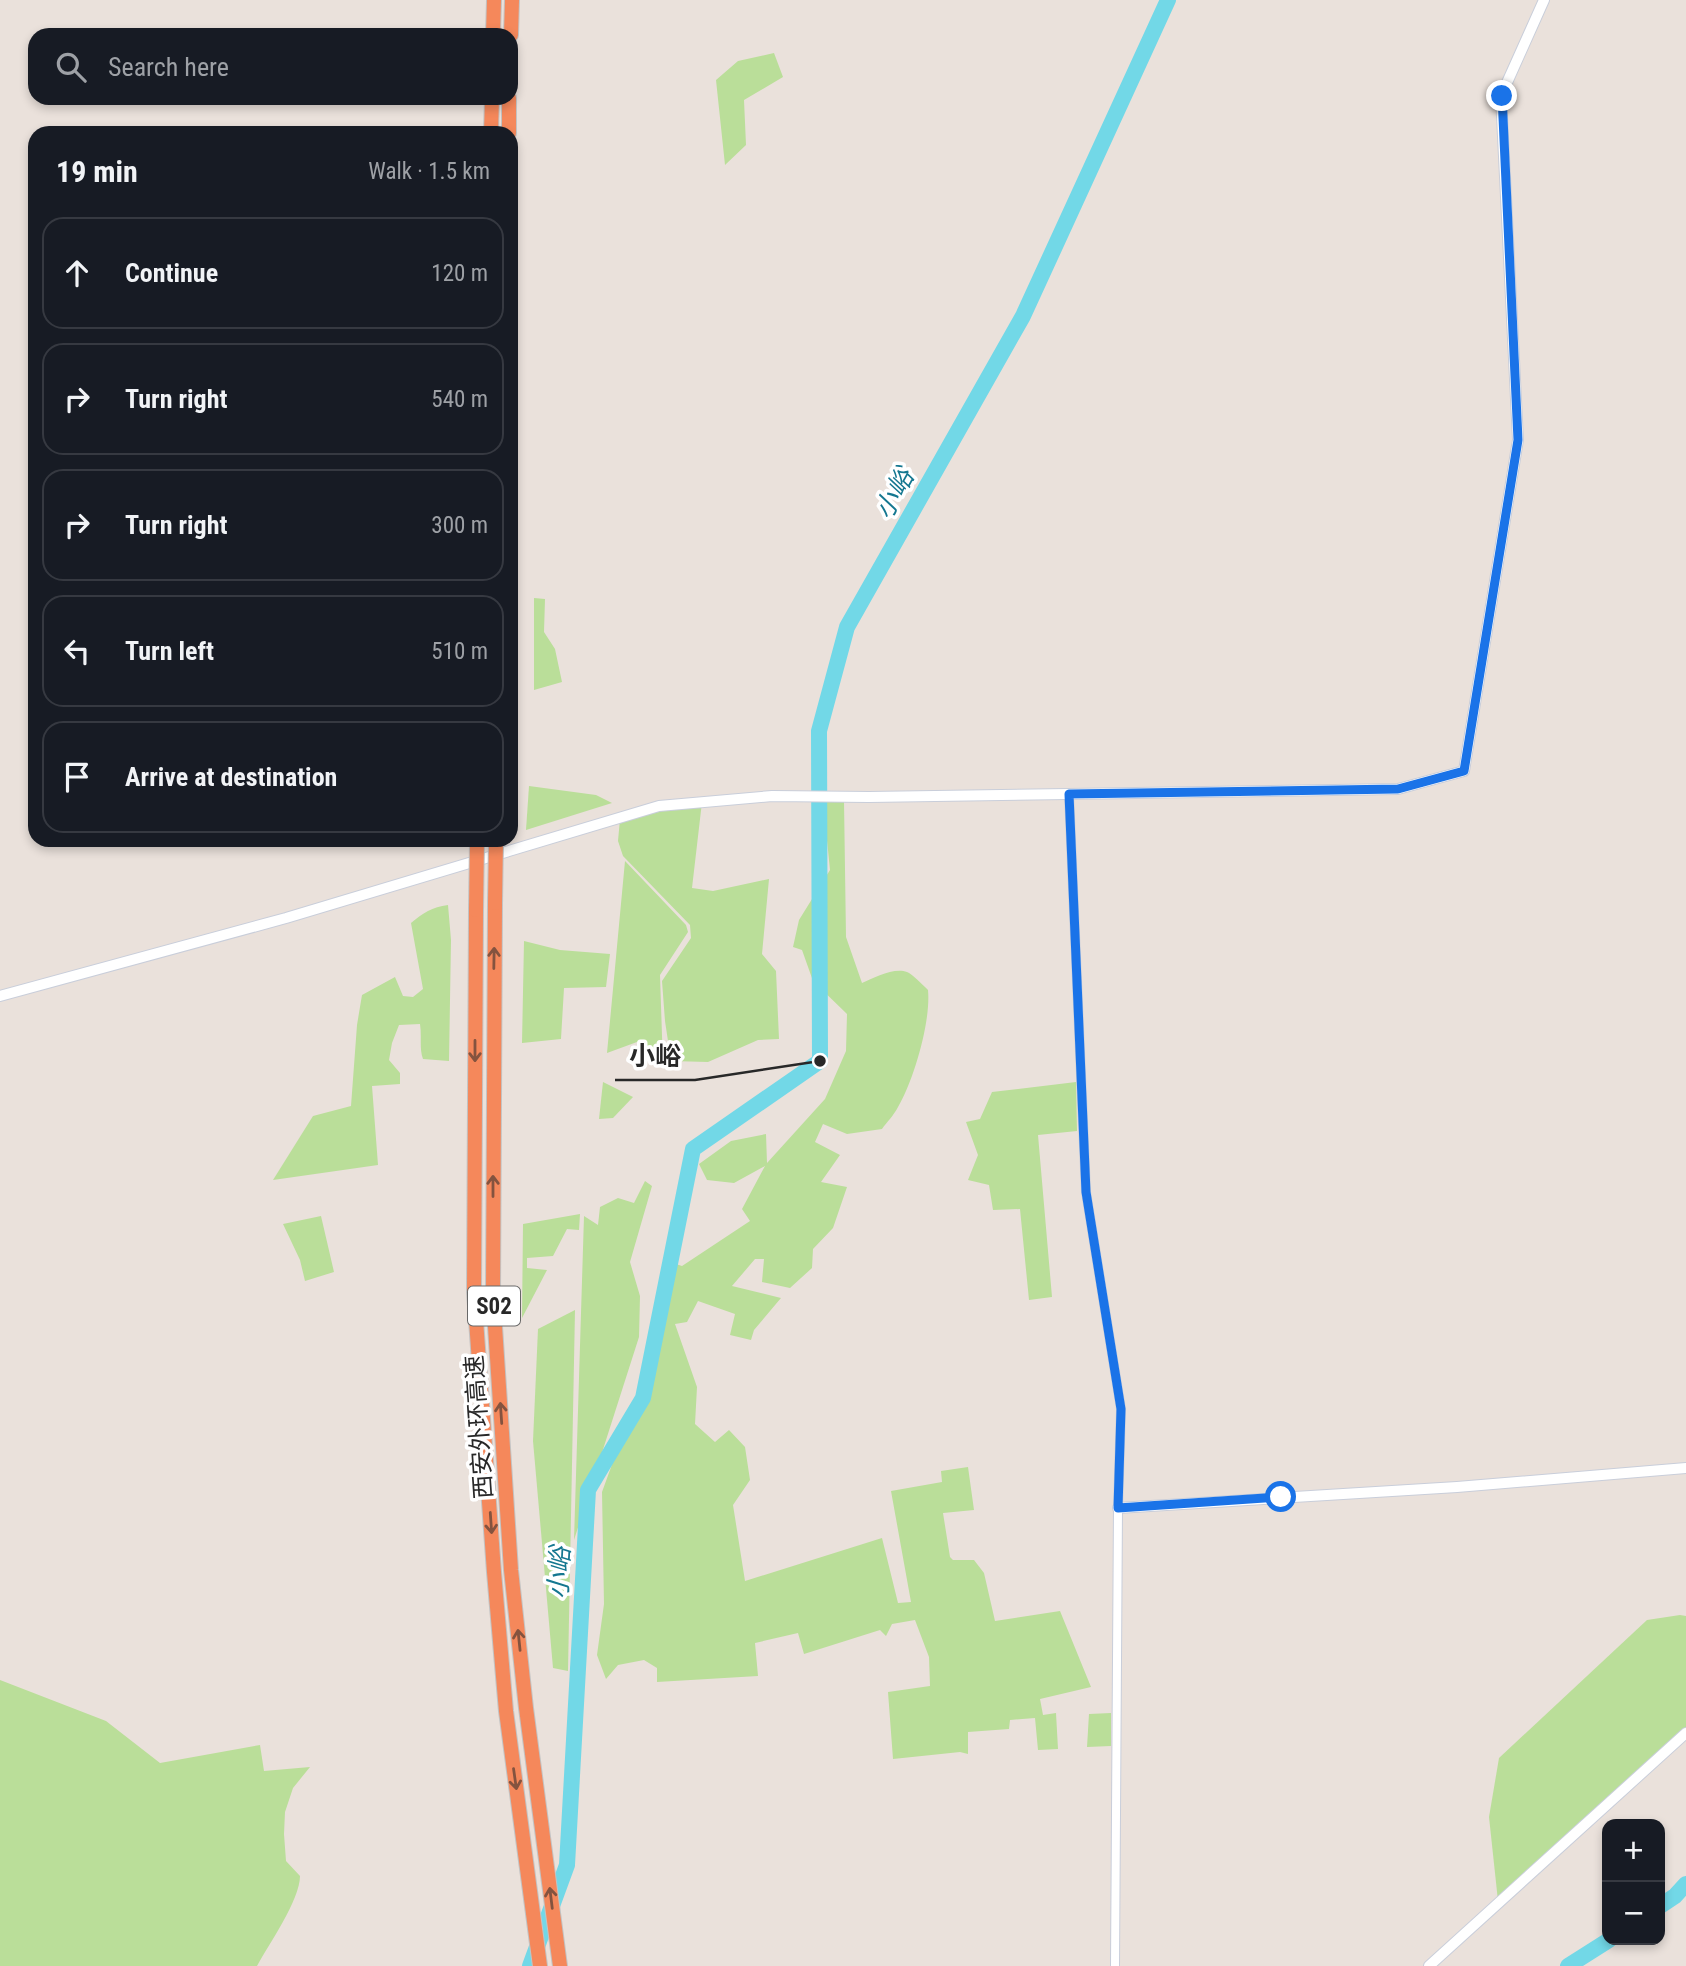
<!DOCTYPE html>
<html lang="en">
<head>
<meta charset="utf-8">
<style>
	:root { --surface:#171b24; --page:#242831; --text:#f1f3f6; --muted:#9ea1a6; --line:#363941 }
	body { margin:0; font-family:"Roboto Condensed","Noto Sans SC",sans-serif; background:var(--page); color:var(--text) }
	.controls { position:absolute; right:21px; bottom:21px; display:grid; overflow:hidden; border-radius:14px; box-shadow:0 4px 10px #0003 }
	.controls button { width:63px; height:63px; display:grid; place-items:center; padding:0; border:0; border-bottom:2px solid var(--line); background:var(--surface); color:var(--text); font:35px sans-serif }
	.stop { position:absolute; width:21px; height:21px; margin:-16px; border:5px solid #1a73e8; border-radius:50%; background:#fff }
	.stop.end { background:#1a73e8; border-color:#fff; box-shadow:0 2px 7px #0008 }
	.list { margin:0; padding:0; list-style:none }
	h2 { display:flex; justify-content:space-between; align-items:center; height:91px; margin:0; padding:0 28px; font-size:30px }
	h2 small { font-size:23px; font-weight:400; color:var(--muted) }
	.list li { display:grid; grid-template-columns:46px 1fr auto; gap:21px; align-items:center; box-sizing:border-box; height:112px; margin:0 14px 14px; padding:0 14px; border:2px solid var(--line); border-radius:21px }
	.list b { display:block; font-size:26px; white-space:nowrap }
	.list em { font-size:23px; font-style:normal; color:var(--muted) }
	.icon { flex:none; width:38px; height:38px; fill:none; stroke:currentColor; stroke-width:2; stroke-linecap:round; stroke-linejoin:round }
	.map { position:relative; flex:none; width:1686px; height:1966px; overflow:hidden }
	.search { position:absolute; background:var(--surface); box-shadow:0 4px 10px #0003; left:28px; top:28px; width:490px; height:77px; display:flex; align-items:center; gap:18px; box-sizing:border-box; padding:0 24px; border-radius:21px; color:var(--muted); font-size:26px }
	.panel { position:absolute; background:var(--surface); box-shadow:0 4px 10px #0003; left:28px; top:126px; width:490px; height:721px; border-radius:21px }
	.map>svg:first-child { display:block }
	.green { fill:#bade99 }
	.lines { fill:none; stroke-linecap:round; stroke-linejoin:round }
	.river { stroke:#72d8e7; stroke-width:16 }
	.minor-casing { stroke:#c9ceda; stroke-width:10 }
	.tertiary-casing { stroke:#c9ceda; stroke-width:12 }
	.motorway-casing { stroke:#c3c3c3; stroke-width:16 }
	.minor { stroke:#fff; stroke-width:8 }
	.tertiary { stroke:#fff; stroke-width:10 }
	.motorway { stroke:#f5885b; stroke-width:14 }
	.motorway-bridge-casing { stroke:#c3c3c3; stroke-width:16; stroke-linecap:butt }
	.motorway-bridge { stroke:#f5885b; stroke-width:14 }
	.oneway { stroke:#84533f }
	.route { stroke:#1a73e8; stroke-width:9 }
	.labels { text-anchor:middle; stroke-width:7; stroke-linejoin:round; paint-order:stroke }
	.shield { fill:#fff; stroke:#686868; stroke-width:2 }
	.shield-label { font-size:23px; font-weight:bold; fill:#282828 }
	.street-label { font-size:24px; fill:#282828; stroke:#fff }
	.water-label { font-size:26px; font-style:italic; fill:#147790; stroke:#fff }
	.leader { fill:none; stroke:#282828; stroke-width:2.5 }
	.callout-dot { fill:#282828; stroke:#fff; stroke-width:2.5 }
	.callout-label { font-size:26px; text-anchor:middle; font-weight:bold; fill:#282828; stroke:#fff; stroke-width:7; stroke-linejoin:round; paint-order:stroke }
</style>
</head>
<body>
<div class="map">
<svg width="1686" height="1966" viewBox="0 0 1686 1966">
	<rect width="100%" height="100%" fill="#eae1db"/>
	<g class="green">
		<path d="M774 53 783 77 744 100 746 145 725 165 716 80 738 61Z"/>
		<path d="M534 598 545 599 544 632 555 649 562 682 534 690Z"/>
		<path d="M529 786 596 795 612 803 526 830Z"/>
		<path d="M823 801H844L846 937 862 983C874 978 894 967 907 972 912 974 922 984 928 990 931 1021 914 1080 898 1107 894 1115 887 1122 882 1129L847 1134 823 1124 815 1142 840 1155 821 1182 847 1187 833 1228 813 1249 812 1268 790 1288 762 1282 764 1259H755L732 1286 781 1298 754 1330 751 1340 730 1335 735 1314 698 1301 687 1322 675 1324 697 1387 695 1424 715 1442 729 1430 745 1447 750 1480 733 1505 745 1581 882 1538 898 1603 911 1602 891 1491 942 1482 941 1471 968 1467 974 1510 943 1513 950 1557 953 1560H974L984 1573 995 1621 1060 1611 1091 1687 1040 1699 1043 1715 1056 1713 1058 1749 1038 1750 1035 1718 1010 1720 1009 1729 968 1732V1754L960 1752 893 1759 888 1692 930 1686 929 1657 915 1620 892 1624 886 1636 880 1630 804 1654 798 1633 755 1643 758 1676 657 1682V1668L644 1660 618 1665 606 1679 597 1655 604 1604 602 1492 650 1360 664 1282V1260L682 1266 750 1221 742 1209 765 1166 734 1183 707 1180 699 1164 731 1141 766 1134 767 1163 825 1099 846 1051 847 1014 813 981 802 950 793 947 799 920 830 870Z"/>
		<path d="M702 802 692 888 713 891 769 879 762 954 776 971 779 1039 758 1040 708 1062 671 1061 665 1021 662 981 691 938 690 925 623 856 618 841 620 819Z"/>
		<path d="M625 861 686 925 688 932 660 975 663 1066 645 1056 637 1042 607 1053Z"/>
		<path d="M448 905 451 940 449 1061 423 1059C419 1048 422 1036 420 1024L399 1025 392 1043 389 1060 400 1073V1084L372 1086 378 1165 273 1180 313 1116 351 1106 357 1025 362 995 395 977 403 996 413 997 423 989 411 923C423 913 432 907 448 905Z"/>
		<path d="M524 941 560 950 610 954 606 987 564 988 561 1039 522 1043Z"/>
		<path d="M603 1082 633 1097 613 1118 599 1119Z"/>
		<path d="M1076 1082 1077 1131 1038 1135 1052 1297 1029 1300 1020 1209 993 1210 989 1185 968 1180 978 1155 966 1122 980 1119 992 1092Z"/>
		<path d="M645 1181 652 1186 630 1262 640 1296 639 1337 574 1540 584 1216 598 1225 600 1207 618 1198 634 1203Z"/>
		<path d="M580 1214 579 1230 567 1229 553 1256 527 1258V1268L547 1270 522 1318 523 1224Z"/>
		<path d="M321 1216 334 1272 305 1281 300 1260 283 1224Z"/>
		<path d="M575 1310 568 1671 553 1668 533 1441 538 1329Z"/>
		<path d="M1680 1615 1686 1616V1727L1498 1901 1489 1817 1499 1758 1647 1620Z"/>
		<path d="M0 1680 106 1721 160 1763 260 1745 264 1771 310 1767 293 1788 285 1812 284 1834 286 1861 300 1876C300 1900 269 1944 257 1966H0Z"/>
		<path d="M1111 1713V1746L1087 1747 1089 1714Z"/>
	</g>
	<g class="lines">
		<g class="river">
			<path d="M1660 1906 1675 1896 1686 1884"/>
			<path d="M530 1966 567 1865 588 1490 643 1398 693 1149 820 1061 819 731 847 627 1023 316 1168 0"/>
			<path d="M1568 1966 1609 1940"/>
		</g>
		<defs>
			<path id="minor" d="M1069 794 1086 1192 1121 1409 1118 1508 1115 1966"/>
			<g id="tertiary">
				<path d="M0 996 286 918 659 806 772 796 869 797 1398 789 1464 771 1518 440 1501 96 1544 0"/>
				<path d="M1118 1508 1457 1487 1686 1468"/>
				<path d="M1429 1966 1686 1733"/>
			</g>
			<g id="motorway">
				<path d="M493 35 494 0"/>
				<path d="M511 35 512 0"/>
				<path d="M491 133 492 98"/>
				<path d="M509 133V98"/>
				<path d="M495 903 493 1296 511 1570 526 1708 560 1966"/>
				<path d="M476 910 474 1292 494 1572 506 1711 540 1966"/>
			</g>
		</defs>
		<use href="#minor" class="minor-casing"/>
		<use href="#tertiary" class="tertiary-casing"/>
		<use href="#motorway" class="motorway-casing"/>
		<use href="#minor" class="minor"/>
		<use href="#tertiary" class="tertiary"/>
		<use href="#motorway" class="motorway"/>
		<defs>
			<g id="motorway-bridge">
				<path d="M495 903 496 840"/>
				<path d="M476 910 477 840"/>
			</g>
		</defs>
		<use href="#motorway-bridge" class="motorway-bridge-casing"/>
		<use href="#motorway-bridge" class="motorway-bridge"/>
	</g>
	<defs><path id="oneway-shaft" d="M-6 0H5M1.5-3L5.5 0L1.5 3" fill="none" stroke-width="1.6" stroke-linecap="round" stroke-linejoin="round" transform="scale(1.75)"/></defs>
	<g class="oneway">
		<use href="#oneway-shaft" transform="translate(494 958) rotate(-89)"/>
		<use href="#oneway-shaft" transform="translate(475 1051) rotate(90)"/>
		<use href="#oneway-shaft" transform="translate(493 1186) rotate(-90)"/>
		<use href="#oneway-shaft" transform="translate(501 1413) rotate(-94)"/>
		<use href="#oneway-shaft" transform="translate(491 1523) rotate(86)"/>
		<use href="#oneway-shaft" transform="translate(519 1640) rotate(-96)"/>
		<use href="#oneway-shaft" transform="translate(515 1779) rotate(82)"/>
		<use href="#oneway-shaft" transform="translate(551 1898) rotate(-97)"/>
	</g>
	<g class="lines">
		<path class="route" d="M1281 1497 1118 1508 1121 1409 1086 1192 1069 794 1398 789 1464 771 1518 440 1502 96"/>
	</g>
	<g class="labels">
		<rect class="shield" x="468" y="1286.5" width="52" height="39" rx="5"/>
		<g class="shield-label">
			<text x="494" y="1314">S02</text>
		</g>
		<g class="street-label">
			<text transform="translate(479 1427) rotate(-94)" y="8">西安外环高速</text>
		</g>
		<g class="water-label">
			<text transform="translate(894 494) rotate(-61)" y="9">小峪</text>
			<text transform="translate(559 1573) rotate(-87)" y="9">小峪</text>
		</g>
	</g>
	<path class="leader" d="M820 1061L695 1080H615"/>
	<circle class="callout-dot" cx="820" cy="1061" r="7"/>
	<g class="callout-label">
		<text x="655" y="1065">小峪</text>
	</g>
</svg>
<div class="controls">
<button>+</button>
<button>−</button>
</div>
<div class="stop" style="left:1281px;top:1497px"></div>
<div class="stop end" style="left:1502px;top:96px"></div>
<div class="search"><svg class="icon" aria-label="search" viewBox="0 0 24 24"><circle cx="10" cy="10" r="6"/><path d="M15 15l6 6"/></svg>Search here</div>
<section class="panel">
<h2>19 min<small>Walk · 1.5 km</small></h2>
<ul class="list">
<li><svg class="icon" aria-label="ahead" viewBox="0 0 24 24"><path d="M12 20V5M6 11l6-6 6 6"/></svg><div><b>Continue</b></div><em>120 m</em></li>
<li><svg class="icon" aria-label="right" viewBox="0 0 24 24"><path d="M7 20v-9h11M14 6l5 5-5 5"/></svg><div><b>Turn right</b></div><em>540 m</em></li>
<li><svg class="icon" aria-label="right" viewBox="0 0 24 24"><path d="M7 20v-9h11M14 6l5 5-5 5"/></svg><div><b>Turn right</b></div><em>300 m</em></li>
<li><svg class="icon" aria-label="left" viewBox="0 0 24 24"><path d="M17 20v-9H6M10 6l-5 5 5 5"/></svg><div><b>Turn left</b></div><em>510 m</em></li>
<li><svg class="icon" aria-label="arrive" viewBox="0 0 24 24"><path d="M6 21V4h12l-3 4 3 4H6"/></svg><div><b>Arrive at destination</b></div></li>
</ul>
</section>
</div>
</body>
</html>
